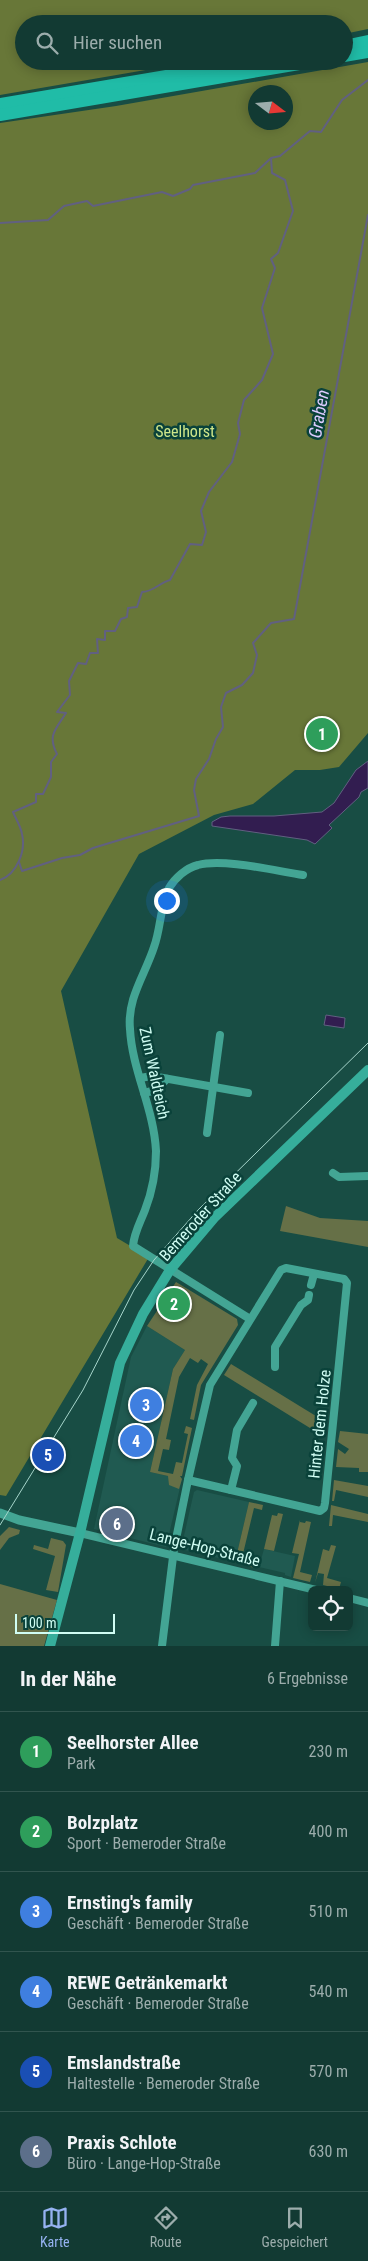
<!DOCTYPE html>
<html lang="de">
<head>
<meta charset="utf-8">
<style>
	:root { --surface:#123a33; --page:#1f453f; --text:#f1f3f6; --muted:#9cadac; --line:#31544e; --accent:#95b2f1 }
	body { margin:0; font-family:"Roboto Condensed",sans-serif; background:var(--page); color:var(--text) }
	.controls { position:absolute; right:15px; bottom:15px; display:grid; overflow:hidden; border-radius:8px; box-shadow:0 2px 12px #0003 }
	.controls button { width:45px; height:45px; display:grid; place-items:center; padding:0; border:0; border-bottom:1px solid var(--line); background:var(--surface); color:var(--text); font:25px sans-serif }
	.compass { position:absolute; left:248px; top:85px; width:45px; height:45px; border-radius:50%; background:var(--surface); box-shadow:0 2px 12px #0003; rotate:106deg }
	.scale { position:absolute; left:15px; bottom:12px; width:100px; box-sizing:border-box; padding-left:5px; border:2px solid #d0fdf3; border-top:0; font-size:14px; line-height:18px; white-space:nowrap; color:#d0fdf3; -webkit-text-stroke:4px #0a423a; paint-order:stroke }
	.you { position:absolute; left:166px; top:900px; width:18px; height:18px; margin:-12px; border:4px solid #fff; border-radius:50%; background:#1a73e8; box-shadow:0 0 0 8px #1a73e833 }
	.badge { display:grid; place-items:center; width:32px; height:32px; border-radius:50%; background:var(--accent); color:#fff; font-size:16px; font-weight:700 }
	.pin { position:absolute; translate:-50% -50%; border:2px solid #fff; box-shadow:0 1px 5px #0006 }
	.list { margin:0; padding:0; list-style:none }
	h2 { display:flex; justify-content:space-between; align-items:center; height:65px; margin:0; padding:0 20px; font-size:21px }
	h2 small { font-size:16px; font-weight:400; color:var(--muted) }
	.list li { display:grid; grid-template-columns:32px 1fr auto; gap:15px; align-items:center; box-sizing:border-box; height:80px; padding:0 20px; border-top:1px solid var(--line) }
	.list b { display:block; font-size:19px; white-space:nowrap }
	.list p { margin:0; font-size:16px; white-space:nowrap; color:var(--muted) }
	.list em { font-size:16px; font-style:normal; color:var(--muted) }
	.icon { flex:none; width:28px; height:28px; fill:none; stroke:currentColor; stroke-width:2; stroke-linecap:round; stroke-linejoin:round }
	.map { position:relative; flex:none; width:368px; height:1646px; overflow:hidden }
	.search { position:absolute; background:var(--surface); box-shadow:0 2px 12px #0003; left:15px; right:15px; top:15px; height:55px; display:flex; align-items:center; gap:12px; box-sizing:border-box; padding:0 18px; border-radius:28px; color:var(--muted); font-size:19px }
	.sheet { height:545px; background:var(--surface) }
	nav { display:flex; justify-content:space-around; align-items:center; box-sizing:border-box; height:70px; border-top:1px solid var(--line); background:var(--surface); font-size:14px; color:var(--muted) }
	nav a { display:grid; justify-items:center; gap:2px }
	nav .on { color:var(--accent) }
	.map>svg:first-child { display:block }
	.built { fill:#205a51 }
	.green { fill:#667047 }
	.forest { fill:#687738; fill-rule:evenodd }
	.water { fill:#321d50; stroke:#616081 }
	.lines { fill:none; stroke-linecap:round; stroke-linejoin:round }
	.stream { stroke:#616081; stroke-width:2 }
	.minor { stroke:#43a594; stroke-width:8 }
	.tertiary { stroke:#43a594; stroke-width:9 }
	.secondary { stroke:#36ae9b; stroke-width:10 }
	.trunk { stroke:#20bca7; stroke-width:12 }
	.tram { stroke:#a6d5cb; stroke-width:1 }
	.labels { text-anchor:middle; stroke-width:5; stroke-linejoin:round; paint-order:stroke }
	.park-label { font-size:16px; fill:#cfe68a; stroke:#0a423a }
	.street-label { font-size:16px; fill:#d0fdf3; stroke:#0a423a }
	.water-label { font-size:18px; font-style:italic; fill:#dccbfe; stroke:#0a423a }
</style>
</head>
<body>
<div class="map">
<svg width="368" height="1646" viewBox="0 0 368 1646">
	<rect width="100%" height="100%" fill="#184d44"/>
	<g class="built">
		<path d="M147 1326 185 1350 173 1369 150 1472 182 1479 166 1547 94 1529 131 1357Z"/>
		<path d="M197 1490 249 1502 235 1562 181 1549 194 1492Z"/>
		<path d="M264 1549 295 1556 291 1577 285 1575V1573L259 1567Z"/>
	</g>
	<g class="green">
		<path d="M286 1206 320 1218 368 1221V1247L280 1231Z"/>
		<path d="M176 1282 237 1319 238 1325 201 1385 194 1420 190 1419 197 1385 208 1364 201 1359 198 1363 190 1358 179 1377 166 1439 171 1440 169 1450 163 1449 158 1471 173 1474 176 1462 182 1463 188 1434 184 1433 186 1426 192 1428 182 1476H180L182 1479 179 1489 169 1485 168 1476 150 1472 173 1369 185 1350 147 1326Z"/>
		<path d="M231 1364 324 1421 323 1436 224 1375Z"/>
		<path d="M340 1431 368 1434V1472H359V1468L336 1467 338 1449 345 1454 349 1449 338 1442Z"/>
		<path d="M334 1480 368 1486V1497L336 1490 334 1501H332Z"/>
		<path d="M249 1502 263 1505 262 1510 254 1508 242 1558 255 1561 254 1568 235 1562Z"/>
		<path d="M331 1505 368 1514V1522L333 1515 332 1526H329Z"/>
		<path d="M278 1513 283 1514 274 1551 264 1549 272 1515 277 1516Z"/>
		<path d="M300 1520V1522L305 1523 306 1521 311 1522 300 1572 312 1575 310 1582 293 1578 299 1554 292 1553Z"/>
		<path d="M9 1527 20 1530 19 1534 9 1538 0 1550V1536Z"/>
		<path d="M51 1538 63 1541 66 1545 58 1592 46 1590 55 1556 33 1549 34 1545 48 1549Z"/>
		<path d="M331 1545 336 1546 327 1578 341 1582 339 1589 323 1585 324 1574 318 1573 315 1583 323 1549 329 1551Z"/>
		<path d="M0 1584 57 1600 44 1646H0Z"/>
	</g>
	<g class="forest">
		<path d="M0 0H368V29L344 34V24H24V61H198L0 95Z"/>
		<path d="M368 62V733L339 767 320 770H295L253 804 214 815 139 854 61 991 117 1238 149 1257 6 1496 0 1495V123L116 106ZM255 92H286V122H255Z"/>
	</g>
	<g class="water">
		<path d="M368 761V788L361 792 359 797 329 825 332 828 315 844 307 840 212 826V822L221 817 230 816H274L322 812 334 803 356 770Z"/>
		<path d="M326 1015 345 1018 344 1028 324 1025Z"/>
	</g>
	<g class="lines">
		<g class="stream">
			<path d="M0 223 48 220 64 206 87 201 93 206 162 192 173 196 190 189 193 185 255 173 270 159"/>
			<path d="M19 862 22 871 62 858 80 855 93 848 199 816 194 790 196 779 209 759 216 739 223 727 221 707 226 693 242 685 253 673 257 655 253 643 271 623 294 619 368 215"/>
			<path d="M0 880C17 874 26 851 22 834 21 827 16 819 13 812L36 802V794H43L51 777V762L57 754C47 735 56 729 66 713L57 712 70 695 69 681 78 663 86 664 90 653H98L97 639 105 640V631H115L121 619 127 617 128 608 137 607 142 592C153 592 159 583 170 580L190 544 202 545 206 532 201 511 209 492 232 462 240 434 238 423 244 400 262 380 273 354 262 308 275 268 271 259 278 253 293 211 285 180 272 173 271 158 280 156 310 131 321 132 342 100 368 80"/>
		</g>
		<g class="minor">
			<path d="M140 1078 152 1076 248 1093"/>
			<path d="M144 1093 156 1090 167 1079"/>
			<path d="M207 1133 220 1035"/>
			<path d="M333 1173 339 1177 368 1176"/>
			<path d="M286 1268 344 1279 347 1283 325 1503 324 1508 320 1511 188 1480 210 1385 281 1270Z"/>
			<path d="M311 1285 314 1274"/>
			<path d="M250 1319 133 1246C134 1233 140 1223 145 1210 152 1192 156 1171 156 1151 154 1109 132 1070 130 1029 127 998 145 975 154 947 161 928 160 906 169 888 175 878 186 868 198 865 223 858 276 871 303 875"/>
			<path d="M275 1367V1347L301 1305 308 1300 309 1295"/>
			<path d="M231 1490 237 1466 232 1458 237 1430 253 1403"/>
			<path d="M80 1533 316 1590"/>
			<path d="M349 1598 368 1603"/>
			<path d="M162 1646 174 1549 188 1480"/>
			<path d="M275 1646 280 1581"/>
		</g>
		<path class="tertiary" d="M0 1513 19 1520 80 1533"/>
		<path class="secondary" d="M50 1646 80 1533 120 1363 143 1314 170 1270 214 1218 368 1070"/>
		<g class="trunk">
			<path d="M344 46 368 41"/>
			<path d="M344 56 368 52"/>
			<path d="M0 104 255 61"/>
			<path d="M0 115 317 61"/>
		</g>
		<path class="tram" d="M0 1525 83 1390 134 1290 154 1260 199 1209 368 1043"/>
	</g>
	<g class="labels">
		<g class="park-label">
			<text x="185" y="437">Seelhorst</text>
		</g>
		<g class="street-label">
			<text transform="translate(155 1073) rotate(78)" y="6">Zum Waldteich</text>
			<text transform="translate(200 1216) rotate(-48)" y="6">Bemeroder Straße</text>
			<text transform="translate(319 1424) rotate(-84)" y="6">Hinter dem Holze</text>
			<text transform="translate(205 1547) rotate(14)" y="6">Lange-Hop-Straße</text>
		</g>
		<g class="water-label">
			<text transform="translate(319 414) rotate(-80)" y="6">Graben</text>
		</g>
	</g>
</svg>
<div class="controls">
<button><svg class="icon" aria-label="locate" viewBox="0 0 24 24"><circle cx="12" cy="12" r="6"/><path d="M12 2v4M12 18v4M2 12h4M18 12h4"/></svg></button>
</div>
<svg class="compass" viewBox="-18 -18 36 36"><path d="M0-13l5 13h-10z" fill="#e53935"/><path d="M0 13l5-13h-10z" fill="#9cadac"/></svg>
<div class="scale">100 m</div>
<div class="you"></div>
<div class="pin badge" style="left:322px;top:734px;background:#2e9e5b">1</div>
<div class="pin badge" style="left:174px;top:1304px;background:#2e9e5b">2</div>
<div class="pin badge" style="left:146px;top:1405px;background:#3f7fe0">3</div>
<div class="pin badge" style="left:136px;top:1441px;background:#3f7fe0">4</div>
<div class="pin badge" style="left:48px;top:1455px;background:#1a4fb4">5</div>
<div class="pin badge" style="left:117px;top:1524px;background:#5c6f8a">6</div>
<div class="search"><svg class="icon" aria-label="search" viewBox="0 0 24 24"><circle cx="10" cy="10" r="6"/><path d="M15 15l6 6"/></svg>Hier suchen</div>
</div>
<section class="sheet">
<h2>In der Nähe<small>6 Ergebnisse</small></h2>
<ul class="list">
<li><span class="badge" style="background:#2e9e5b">1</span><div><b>Seelhorster Allee</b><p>Park</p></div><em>230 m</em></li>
<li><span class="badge" style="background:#2e9e5b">2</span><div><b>Bolzplatz</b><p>Sport · Bemeroder Straße</p></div><em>400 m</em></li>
<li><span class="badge" style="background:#3f7fe0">3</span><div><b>Ernsting's family</b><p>Geschäft · Bemeroder Straße</p></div><em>510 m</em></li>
<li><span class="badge" style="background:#3f7fe0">4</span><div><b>REWE Getränkemarkt</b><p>Geschäft · Bemeroder Straße</p></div><em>540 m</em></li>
<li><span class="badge" style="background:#1a4fb4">5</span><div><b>Emslandstraße</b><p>Haltestelle · Bemeroder Straße</p></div><em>570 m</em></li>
<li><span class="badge" style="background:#5c6f8a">6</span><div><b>Praxis Schlote</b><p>Büro · Lange-Hop-Straße</p></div><em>630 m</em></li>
</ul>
</section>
<nav>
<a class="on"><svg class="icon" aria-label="map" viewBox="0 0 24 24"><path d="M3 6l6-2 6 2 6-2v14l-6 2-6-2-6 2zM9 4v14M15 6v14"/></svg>Karte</a>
<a><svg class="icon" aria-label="directions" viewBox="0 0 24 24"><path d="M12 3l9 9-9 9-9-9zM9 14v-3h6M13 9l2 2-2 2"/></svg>Route</a>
<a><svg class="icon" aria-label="saved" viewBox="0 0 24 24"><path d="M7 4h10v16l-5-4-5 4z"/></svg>Gespeichert</a>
</nav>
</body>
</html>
